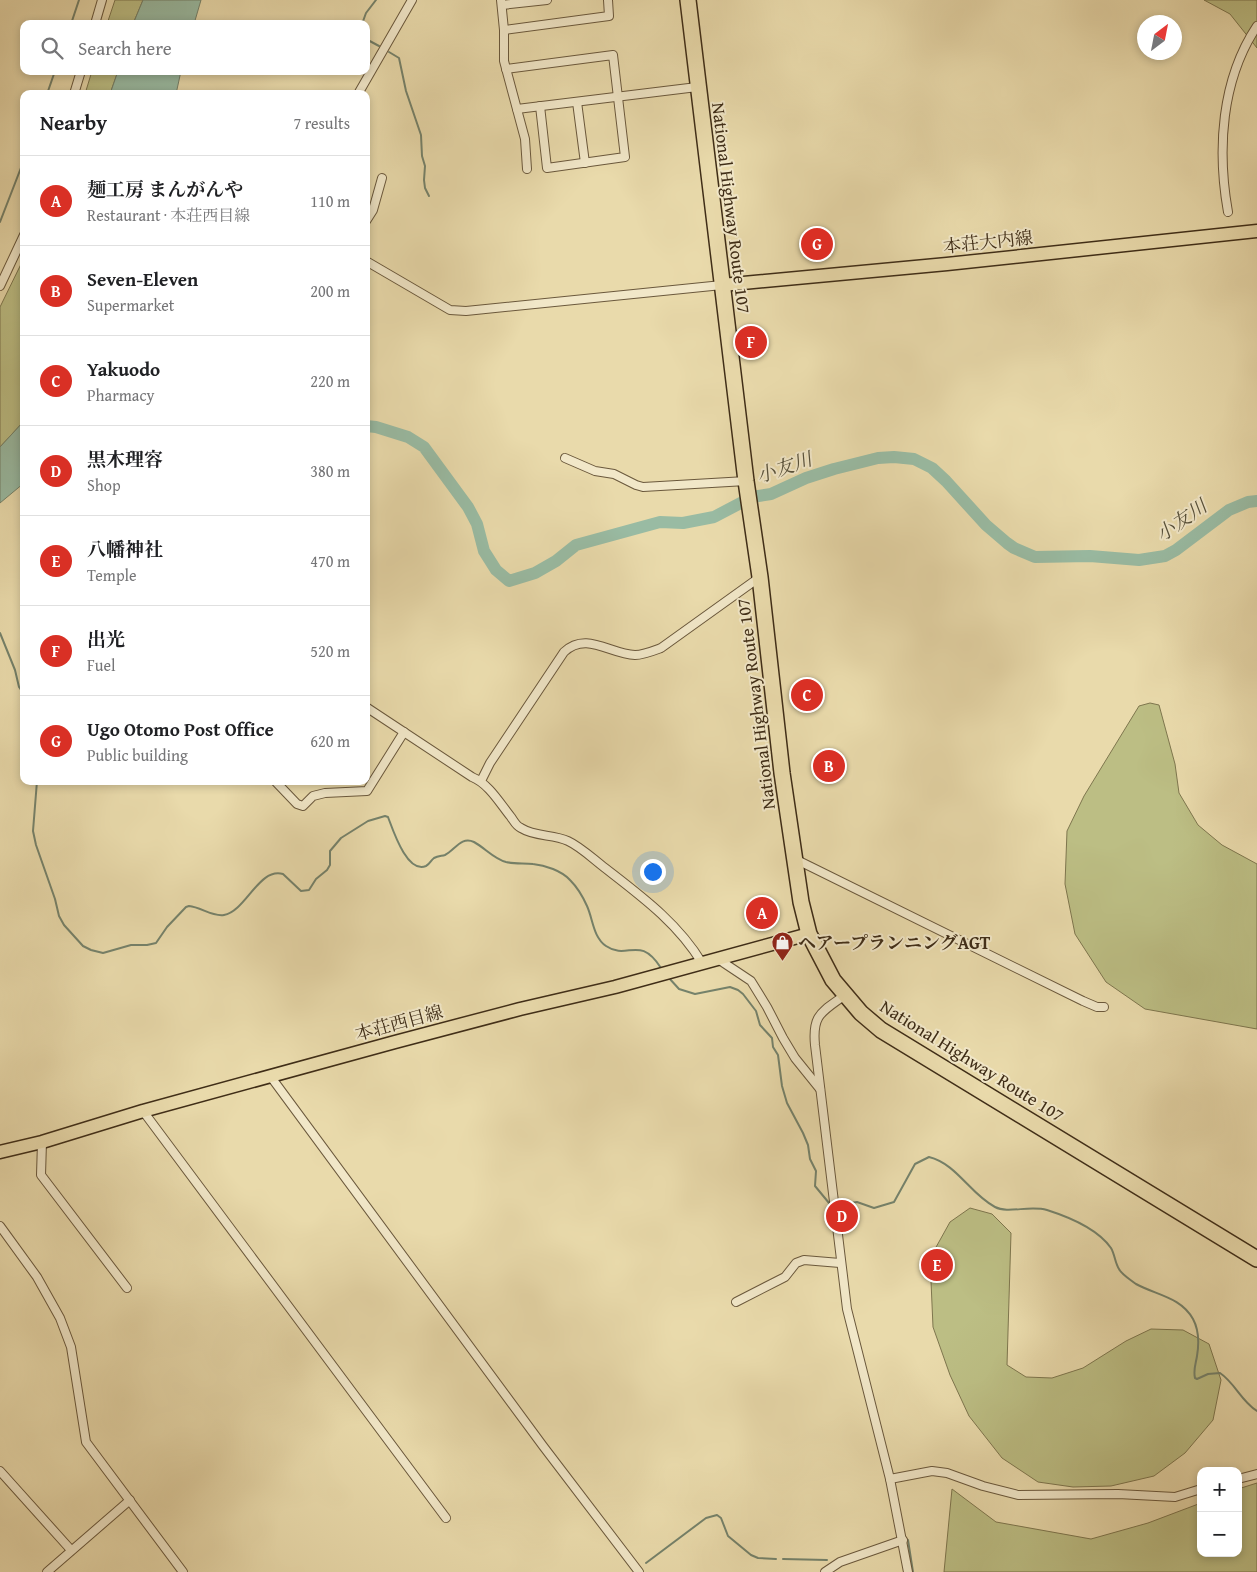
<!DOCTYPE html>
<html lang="en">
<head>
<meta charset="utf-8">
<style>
	:root { --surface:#fff; --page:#f6f6f6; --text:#202124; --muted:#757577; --line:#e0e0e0; --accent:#d93025 }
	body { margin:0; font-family:"Gentium Book Plus","Noto Serif JP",serif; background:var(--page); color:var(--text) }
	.controls { position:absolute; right:15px; bottom:15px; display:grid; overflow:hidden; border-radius:10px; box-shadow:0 2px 8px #0003 }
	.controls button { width:45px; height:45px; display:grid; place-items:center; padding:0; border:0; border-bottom:1px solid var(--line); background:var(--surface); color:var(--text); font:25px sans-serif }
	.compass { position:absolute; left:1137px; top:15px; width:45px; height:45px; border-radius:50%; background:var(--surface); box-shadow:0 2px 8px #0003; rotate:32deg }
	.you { position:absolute; left:652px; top:871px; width:18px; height:18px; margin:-12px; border:4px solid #fff; border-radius:50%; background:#1a73e8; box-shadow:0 0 0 8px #1a73e833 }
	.badge { display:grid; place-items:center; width:32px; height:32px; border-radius:50%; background:var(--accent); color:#fff; font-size:16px; font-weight:700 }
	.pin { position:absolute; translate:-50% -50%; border:2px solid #fff; box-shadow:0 1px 5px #0006 }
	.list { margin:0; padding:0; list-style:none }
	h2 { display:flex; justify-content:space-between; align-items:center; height:65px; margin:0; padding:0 20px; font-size:21px }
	h2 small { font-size:16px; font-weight:400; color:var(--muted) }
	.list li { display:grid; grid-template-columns:32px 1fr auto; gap:15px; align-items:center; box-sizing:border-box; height:90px; padding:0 20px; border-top:1px solid var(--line) }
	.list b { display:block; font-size:19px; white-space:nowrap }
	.list p { margin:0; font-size:16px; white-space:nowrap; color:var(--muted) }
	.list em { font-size:16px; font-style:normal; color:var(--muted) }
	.icon { flex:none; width:28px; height:28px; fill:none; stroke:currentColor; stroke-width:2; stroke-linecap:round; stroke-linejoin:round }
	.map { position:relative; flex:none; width:1257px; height:1572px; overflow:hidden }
	.search { position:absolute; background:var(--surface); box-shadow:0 2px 8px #0003; left:20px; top:20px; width:350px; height:55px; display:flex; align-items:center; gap:12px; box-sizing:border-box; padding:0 18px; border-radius:10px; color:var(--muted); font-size:19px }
	.panel { position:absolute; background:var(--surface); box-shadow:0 2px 8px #0003; left:20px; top:90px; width:350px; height:695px; border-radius:10px }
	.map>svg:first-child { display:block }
	.green { fill:#bcbe84; stroke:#7e764e }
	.water { fill:#99bba3; stroke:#75826b }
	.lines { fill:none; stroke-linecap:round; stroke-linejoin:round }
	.stream { stroke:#75826b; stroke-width:2 }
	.river { stroke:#99bba3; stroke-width:12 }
	.street-casing { stroke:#6a583c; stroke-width:10 }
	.primary-casing { stroke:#3f2d17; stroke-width:15 }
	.highway-casing { stroke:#3f2d17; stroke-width:18 }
	.street { stroke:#f1e7c8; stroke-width:8 }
	.primary { stroke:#e9daab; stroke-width:12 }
	.highway { stroke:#e9daab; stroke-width:15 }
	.labels { text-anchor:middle; stroke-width:4; stroke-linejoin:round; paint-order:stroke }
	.street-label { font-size:18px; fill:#3f2d17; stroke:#f1e7c8 }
	.poi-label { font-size:18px; font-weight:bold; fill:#3f2d17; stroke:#f1e7c8; text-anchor:start }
	.water-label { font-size:19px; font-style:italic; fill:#56503a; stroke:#f1e7c8 }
</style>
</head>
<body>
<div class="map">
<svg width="1257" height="1572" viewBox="0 0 1257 1572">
	<rect width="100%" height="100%" fill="#e9daab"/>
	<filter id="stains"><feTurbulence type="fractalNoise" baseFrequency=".004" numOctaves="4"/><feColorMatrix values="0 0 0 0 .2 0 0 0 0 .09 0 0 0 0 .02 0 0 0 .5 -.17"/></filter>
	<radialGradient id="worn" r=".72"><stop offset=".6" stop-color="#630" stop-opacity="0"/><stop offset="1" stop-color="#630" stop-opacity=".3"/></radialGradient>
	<g class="green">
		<path d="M115 0H143L133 24H107Z"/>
		<path d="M1204 0H1257V48L1230 14Z"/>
		<path d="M92 71H118L110 94H85Z"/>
		<path d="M24 258V421L0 447V307Z"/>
		<path d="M1150 703 1159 705 1175 764 1179 793 1198 825 1222 845 1257 864V1029L1145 1009 1106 982 1075 934 1065 884 1067 831 1084 796 1139 706Z"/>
		<path d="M970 1208 992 1214 1011 1233 1007 1365 1026 1377 1052 1378 1083 1368 1126 1341 1151 1329 1183 1330 1209 1344 1221 1380 1213 1420 1185 1453 1154 1476 1111 1486 1073 1487 1038 1482 1002 1458 969 1416 950 1375 933 1327 930 1258 950 1222Z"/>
		<path d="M1257 1483V1572H944L952 1489 996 1522 1091 1539 1148 1523 1201 1503V1553H1238V1489Z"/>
	</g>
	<g class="water">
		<path d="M143 0H201L194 24H133Z"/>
		<path d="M118 71H181L176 94H110Z"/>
		<path d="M24 421V483L0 503V447Z"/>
	</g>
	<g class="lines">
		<g class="stream">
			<path d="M71 24 79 0"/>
			<path d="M362 24 366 13 376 0"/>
			<path d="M366 39 379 46"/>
			<path d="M389 52 399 58 406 91 421 135 422 156 425 166 424 180 425 188 429 196"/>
			<path d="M47 94 55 71"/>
			<path d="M0 222 24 160"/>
			<path d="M0 633 15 670 19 687 24 694"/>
			<path d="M37 781 33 831 36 845 55 899 59 916 64 925 83 946 91 950 103 953 131 945H147L156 943 167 927 186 907 189 906C201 907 212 917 224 915 246 911 259 867 283 874L301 891 309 890 316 879 327 870 330 865V851L341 838 368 821 385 816 388 817C393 830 407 874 426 866 430 864 431 860 434 858 438 856 442 856 445 855 455 850 461 836 474 842 485 848 494 859 506 862 515 864 524 863 533 864 545 865 562 871 570 880 577 887 583 897 587 906 593 919 593 937 606 946 628 961 639 934 661 968"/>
			<path d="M669 978 679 989 695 994 730 987 738 990 743 994 756 1011 760 1025 772 1038 773 1047 778 1055 782 1086 787 1103 803 1133 808 1145 810 1159 816 1171 815 1186 829 1203"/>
			<path d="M838 1205 857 1202 874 1208 894 1202 915 1164 929 1157C957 1164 970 1194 995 1207 1008 1214 1029 1205 1047 1210 1069 1217 1097 1228 1111 1248 1115 1255 1115 1263 1119 1269 1122 1275 1131 1280 1136 1284 1156 1295 1181 1297 1193 1319 1199 1330 1199 1344 1197 1356 1196 1363 1193 1370 1195 1378L1197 1379 1208 1374 1220 1373C1235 1383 1241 1401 1257 1411"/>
			<path d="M908 1540 913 1572"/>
			<path d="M783 1559 827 1560"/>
			<path d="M646 1563 706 1518 717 1515 721 1518 728 1536 751 1555 758 1558 776 1559"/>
		</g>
		<path class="river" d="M366 426 376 427 408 437 424 447 468 507 477 524 484 551 496 570 509 581 535 573 556 561 576 545 660 522 683 523 714 517 752 497 771 494 806 478 834 469 878 458 894 457 914 459 932 468 946 481 986 525 1007 543 1014 548 1035 557 1090 556 1139 560 1165 556 1176 550 1229 510 1248 502 1257 501"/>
		<defs>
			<g id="street">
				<path d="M501 0 504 30V61L525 139 527 169"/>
				<path d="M502 5 547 0"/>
				<path d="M95 24 102 0"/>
				<path d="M504 30 609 16 608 0"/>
				<path d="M506 69 613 55 625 157 547 168 540 106"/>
				<path d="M74 94 81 71"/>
				<path d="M358 94 412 0"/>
				<path d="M577 102 585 163"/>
				<path d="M517 109 697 87"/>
				<path d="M1228 212C1217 150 1221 80 1257 26"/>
				<path d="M366 221 373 210 382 178"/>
				<path d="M366 261 450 310 466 311 722 285"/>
				<path d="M0 286 24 235"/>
				<path d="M565 458 595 471 614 474 636 485 643 487 746 481"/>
				<path d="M366 707 472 777C489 784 499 802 511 817 514 821 516 826 521 828 535 837 553 834 568 841 581 847 593 859 605 868 641 896 678 923 702 963"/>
				<path d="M275 781 297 804 303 806 313 796 325 793 367 791 404 732"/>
				<path d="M481 781 490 763 564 652C586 631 610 654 635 655 643 655 653 651 661 648L760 577"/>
				<path d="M795 859 1083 1001 1097 1007H1104"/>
				<path d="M718 959 751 981 767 1007 783 1038 795 1058 820 1089"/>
				<path d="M845 995C822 1012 812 1014 815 1045L847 1309 890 1479 908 1572"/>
				<path d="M271 1077 543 1446 639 1572"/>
				<path d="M143 1111 446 1518"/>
				<path d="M42 1142 41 1175 127 1288"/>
				<path d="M0 1226 37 1277 60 1318 71 1347 86 1442 183 1572"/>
				<path d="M736 1302 785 1277 796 1263 804 1260 840 1263"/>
				<path d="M0 1471 71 1550"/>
				<path d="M890 1479 932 1471 947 1473 983 1486 1018 1495 1118 1494 1175 1497 1201 1489"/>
				<path d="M1238 1479 1257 1474"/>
				<path d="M47 1572 130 1500"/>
				<path d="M825 1572 840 1562 903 1540"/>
			</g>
			<g id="primary">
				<path d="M722 285 947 264 1257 231"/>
				<path d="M0 1152 42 1142 143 1111 395 1042 520 1009 615 987 809 934"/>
			</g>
			<path id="highway" d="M688 0 746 481 760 577 782 773 801 902 809 934 833 980 861 1013 881 1030 1257 1259"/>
		</defs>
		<use href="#street" class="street-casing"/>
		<use href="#primary" class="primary-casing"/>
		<use href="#highway" class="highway-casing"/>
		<use href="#street" class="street"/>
		<use href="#primary" class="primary"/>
		<use href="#highway" class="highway"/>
	</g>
	<defs>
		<symbol id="shop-pin" viewBox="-11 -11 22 30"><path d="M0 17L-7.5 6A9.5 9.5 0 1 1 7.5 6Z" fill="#8f2418" stroke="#f1e7c8"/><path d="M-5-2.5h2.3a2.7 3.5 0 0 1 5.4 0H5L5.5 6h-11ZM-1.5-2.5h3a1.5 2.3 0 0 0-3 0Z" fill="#fff"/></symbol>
	</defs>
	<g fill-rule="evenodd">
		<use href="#shop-pin" x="770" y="930" width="25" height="34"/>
	</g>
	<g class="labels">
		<g class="street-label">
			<text transform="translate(731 208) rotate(83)" y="6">National Highway Route 107</text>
			<text transform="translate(988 242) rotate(-6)" y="6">本荘大内線</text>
			<text transform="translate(756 704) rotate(-97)" y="6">National Highway Route 107</text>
			<text transform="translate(399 1023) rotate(-15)" y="6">本荘西目線</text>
			<text transform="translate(972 1061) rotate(32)" y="6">National Highway Route 107</text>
		</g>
		<g class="poi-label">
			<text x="798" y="949">ヘアープランニングAGT</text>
		</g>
		<g class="water-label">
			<text transform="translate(784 467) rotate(-19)" y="7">小友川</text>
			<text transform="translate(1181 520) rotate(-35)" y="7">小友川</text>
		</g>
	</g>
	<rect width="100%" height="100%" filter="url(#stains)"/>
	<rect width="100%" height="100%" fill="url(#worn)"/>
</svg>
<div class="controls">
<button>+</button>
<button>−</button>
</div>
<svg class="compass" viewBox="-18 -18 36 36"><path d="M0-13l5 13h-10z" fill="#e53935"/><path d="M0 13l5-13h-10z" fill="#757577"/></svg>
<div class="you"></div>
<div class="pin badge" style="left:762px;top:913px">A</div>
<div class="pin badge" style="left:829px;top:766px">B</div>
<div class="pin badge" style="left:807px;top:695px">C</div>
<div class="pin badge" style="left:842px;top:1216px">D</div>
<div class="pin badge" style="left:937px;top:1265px">E</div>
<div class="pin badge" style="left:751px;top:342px">F</div>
<div class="pin badge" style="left:817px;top:244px">G</div>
<div class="search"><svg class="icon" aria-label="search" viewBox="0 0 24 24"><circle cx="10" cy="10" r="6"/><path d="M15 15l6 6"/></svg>Search here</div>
<section class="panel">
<h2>Nearby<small>7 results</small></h2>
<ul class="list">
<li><span class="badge">A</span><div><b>麺工房 まんがんや</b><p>Restaurant · 本荘西目線</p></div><em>110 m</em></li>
<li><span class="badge">B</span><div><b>Seven-Eleven</b><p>Supermarket</p></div><em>200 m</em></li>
<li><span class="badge">C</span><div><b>Yakuodo</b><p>Pharmacy</p></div><em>220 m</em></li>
<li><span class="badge">D</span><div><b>黒木理容</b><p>Shop</p></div><em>380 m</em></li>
<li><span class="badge">E</span><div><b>八幡神社</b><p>Temple</p></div><em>470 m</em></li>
<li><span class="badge">F</span><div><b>出光</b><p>Fuel</p></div><em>520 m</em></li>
<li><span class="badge">G</span><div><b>Ugo Otomo Post Office</b><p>Public building</p></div><em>620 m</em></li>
</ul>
</section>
</div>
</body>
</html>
